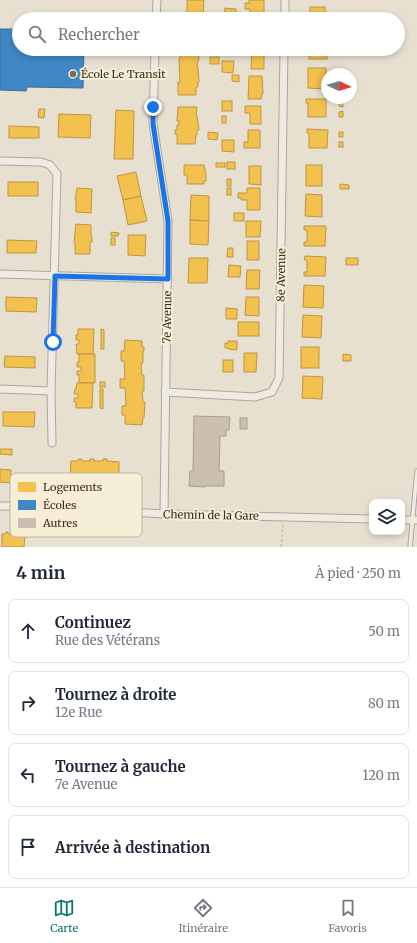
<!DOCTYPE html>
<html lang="fr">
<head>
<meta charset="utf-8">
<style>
	:root { --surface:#fff; --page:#f6f6f7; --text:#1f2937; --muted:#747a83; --line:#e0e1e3; --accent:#0f766e }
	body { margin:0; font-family:Merriweather,serif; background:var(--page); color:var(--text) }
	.controls { position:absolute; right:12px; bottom:12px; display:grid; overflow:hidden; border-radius:8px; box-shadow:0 2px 6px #0003 }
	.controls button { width:36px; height:36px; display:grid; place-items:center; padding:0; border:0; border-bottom:1px solid var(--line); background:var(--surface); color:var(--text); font:20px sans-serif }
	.compass { position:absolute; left:321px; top:68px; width:36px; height:36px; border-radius:50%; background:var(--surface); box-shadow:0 2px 6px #0003; rotate:94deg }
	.stop { position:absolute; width:12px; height:12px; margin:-9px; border:3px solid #1a73e8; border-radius:50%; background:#fff }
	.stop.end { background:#1a73e8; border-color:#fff; box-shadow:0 1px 4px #0008 }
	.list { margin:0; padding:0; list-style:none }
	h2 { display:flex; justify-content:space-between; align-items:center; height:52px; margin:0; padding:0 16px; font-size:17px }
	h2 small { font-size:13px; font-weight:400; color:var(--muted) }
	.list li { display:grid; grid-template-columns:26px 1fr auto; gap:12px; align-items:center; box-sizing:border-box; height:64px; margin:0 8px 8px; padding:0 8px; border:1px solid var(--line); border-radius:8px }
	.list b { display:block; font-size:15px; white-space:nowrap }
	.list p { margin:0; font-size:13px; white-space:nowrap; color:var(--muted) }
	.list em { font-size:13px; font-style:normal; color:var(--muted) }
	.icon { flex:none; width:22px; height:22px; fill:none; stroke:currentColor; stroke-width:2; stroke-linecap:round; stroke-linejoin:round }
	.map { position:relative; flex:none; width:417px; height:547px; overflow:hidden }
	.search { position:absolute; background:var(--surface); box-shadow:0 2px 6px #0003; left:12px; right:12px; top:12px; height:44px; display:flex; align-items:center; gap:10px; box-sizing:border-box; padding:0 14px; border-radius:22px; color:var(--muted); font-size:15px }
	.sheet { height:340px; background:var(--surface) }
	nav { display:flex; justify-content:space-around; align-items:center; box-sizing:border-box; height:56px; border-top:1px solid var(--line); background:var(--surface); font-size:11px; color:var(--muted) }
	nav a { display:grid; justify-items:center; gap:2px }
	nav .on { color:var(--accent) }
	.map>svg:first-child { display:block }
	.homes { fill:#f2c14e; stroke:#bc9540 }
	.schools { fill:#3f88c5; stroke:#3e6d94 }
	.building { fill:#cbbfb2; stroke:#a89c90 }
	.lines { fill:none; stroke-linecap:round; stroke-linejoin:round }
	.service-casing { stroke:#ada599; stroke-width:5.5 }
	.minor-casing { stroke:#ada599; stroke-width:9 }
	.path { stroke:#c8c2b9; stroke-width:1.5; stroke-dasharray:3 2; stroke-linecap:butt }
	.service { stroke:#efebe3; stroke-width:3.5 }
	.minor { stroke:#efebe3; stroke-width:7 }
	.route { stroke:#1a73e8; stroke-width:5 }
	.poi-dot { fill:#786c5e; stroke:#f7eed8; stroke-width:1.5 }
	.labels { text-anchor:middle; stroke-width:4; stroke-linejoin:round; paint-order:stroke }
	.poi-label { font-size:11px; fill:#3d2e20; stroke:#f7eed8; text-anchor:start }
	.street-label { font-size:11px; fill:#3d2e20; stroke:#f7eed8 }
	.key { fill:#f7eed8; stroke:#bfb4a1; stroke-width:1 }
	.key-label { font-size:11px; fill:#3d2e20 }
</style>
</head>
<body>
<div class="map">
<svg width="417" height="547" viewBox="0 0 417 547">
	<rect width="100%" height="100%" fill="#e7e0d1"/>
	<g class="homes">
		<path d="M187 0H204L203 17H187Z"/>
		<path d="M249 0H264V19H250V9H245V3H249Z"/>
		<rect x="310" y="7" width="15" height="12"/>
		<path d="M225 8 236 9 235 19H224Z"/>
		<rect x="184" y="17" width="16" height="2"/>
		<rect x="309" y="49" width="18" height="10"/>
		<path d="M180 50H198L199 60H198L197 68H198L199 82H198V87H196V95H178V82H180L179 59H180Z"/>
		<path d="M252 51H264V69H251Z"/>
		<rect x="210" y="57" width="9" height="7"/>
		<path d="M222 61H234L233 73 222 72Z"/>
		<path d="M308 68H326L325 89 308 88Z"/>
		<path d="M232 75H239V82L232 81Z"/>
		<path d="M249 76H262L263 94H262L261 99H248Z"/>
		<path d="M306 99H326V117H308V103H306Z"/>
		<rect x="222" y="101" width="10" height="10"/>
		<path d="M339 101H343V107L339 106Z"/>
		<path d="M245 106H261V124H250V113H245Z"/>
		<path d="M178 107H197L196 116H197L199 130H197V135H196L195 144H177V134H175V130H177V125H179V121H177Z"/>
		<path d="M39 109H45L44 118 38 117Z"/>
		<path d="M116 110 134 111 133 159H114Z"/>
		<path d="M343 111V117H339V112Z"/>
		<path d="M59 114 91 115 90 138 58 137Z"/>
		<rect x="222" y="116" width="4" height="7"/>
		<path d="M9 126 39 127V138H9Z"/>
		<path d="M307 129 328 130 327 148H309V133H307Z"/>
		<path d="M248 130H260V148H244V142H248Z"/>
		<path d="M208 132 218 133 217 140 208 139Z"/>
		<rect x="339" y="132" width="4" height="5"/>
		<path d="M222 140H234V152L222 151Z"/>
		<rect x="339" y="142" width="4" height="5"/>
		<rect x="227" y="162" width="8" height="7"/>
		<rect x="216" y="163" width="9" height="4"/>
		<path d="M184 165H204L206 175V181H204V184H187V175H184Z"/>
		<rect x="306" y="165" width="16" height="21"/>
		<path d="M249 166H261V185L249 184Z"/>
		<path d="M136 172 141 196 123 200 117 176Z"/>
		<rect x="227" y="179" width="4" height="7"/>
		<rect x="8" y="182" width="30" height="14"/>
		<path d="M340 184 349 185V189H340Z"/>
		<path d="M77 188 92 189 91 213 76 212V200H75Z"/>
		<rect x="227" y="188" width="4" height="7"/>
		<path d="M247 188H260V210H247V200H241V198H238V193H247Z"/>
		<path d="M306 194 322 195V217L305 216Z"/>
		<path d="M191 195 209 196V221L190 220Z"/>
		<path d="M141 196 147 221 128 225 123 200Z"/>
		<rect x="234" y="213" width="10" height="8"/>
		<path d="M190 220 209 221 208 245 190 244Z"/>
		<path d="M246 221H261L260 237H246Z"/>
		<path d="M76 224 91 225V237H92V242H90V254H75V243H74Z"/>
		<path d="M304 226H326L325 246H304V242H307V230H304Z"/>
		<path d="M111 232 119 233 118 236H111Z"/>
		<path d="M128 235H146L145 256 128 255Z"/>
		<rect x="111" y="238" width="4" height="7"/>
		<path d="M7 240 37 241 36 253H7Z"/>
		<rect x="247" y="241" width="12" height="19"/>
		<path d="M228 248H233V257H227Z"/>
		<path d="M305 256 326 257 325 276H304V272H307V260H304Z"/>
		<path d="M189 258H208L207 283H188Z"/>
		<rect x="346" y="258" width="12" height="7"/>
		<path d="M229 265 241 266 240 277H228Z"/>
		<path d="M247 270H260L259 289H246Z"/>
		<path d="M304 285 324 286 323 308 303 307Z"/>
		<path d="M6 297 37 298 36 312 6 311Z"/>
		<path d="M246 297H259V316L245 315Z"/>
		<path d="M226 308 237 309V319H226Z"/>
		<path d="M303 315 322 316 321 338 302 337Z"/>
		<rect x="238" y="322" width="21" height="14"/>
		<path d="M78 329H94L93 354H77L76 344H79V340H76V335H78Z"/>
		<path d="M101 329 104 330V349H101Z"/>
		<path d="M125 340 142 341V347H144V351H143V363H141L142 375H144V391H142L143 402H145L144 418H143L142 425 125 424V415H122V406H126L125 388H120V379H125L124 361H121V351H124Z"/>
		<path d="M228 341H237V350L228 349V348H225V343H228Z"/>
		<rect x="301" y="347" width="18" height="21"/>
		<path d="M244 353H257L256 372H244Z"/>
		<path d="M79 354H95V383H79V375H77V371H81V367H77V362H79Z"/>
		<path d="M343 354 351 355V361H343Z"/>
		<path d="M5 356 35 357V368L4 367Z"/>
		<rect x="223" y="360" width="10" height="12"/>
		<path d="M303 376 323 377 322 399 302 398Z"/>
		<rect x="100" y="382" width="5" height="5"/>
		<path d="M77 383H93L92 408H76V402H74V398H78V394H74L75 389H76Z"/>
		<path d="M100 389H103V409L100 408Z"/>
		<path d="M3 412H35L34 427 3 426Z"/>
		<path d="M0 449H12V455L0 454Z"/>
		<path d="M78 459H82V461H90V459H94V461H103V459H107V461L119 462V485H112V486H107L108 485 100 484V486H95V484H87V486H82V484H70L71 461H78Z"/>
		<path d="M0 469 11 470 10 483 0 482Z"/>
		<path d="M6 532H8V534H18V532H21V535H25L24 547H2V534H5Z"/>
	</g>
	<path class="schools" d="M0 29H19V49H84L83 88 27 87 26 91 0 90Z"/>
	<g class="building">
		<path d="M194 416 230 417 229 430H226V436H220L219 471H224V486H205V487L189 486 190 471H193Z"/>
		<rect x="240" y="418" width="7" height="11"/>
	</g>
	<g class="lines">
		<defs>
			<path id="service" d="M410 547 417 471"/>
			<g id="minor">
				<path d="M156 19 157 0"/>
				<path d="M285 19V0"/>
				<path d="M155 49 153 124 168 221 164 514"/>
				<path d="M0 161 41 162 50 165 57 174 51 391 52 443"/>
				<path d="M0 274 168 279"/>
				<path d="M0 389 51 391"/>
				<path d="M165 392 255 397 272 392 279 378 284 49"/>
				<path d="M0 506 50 507 164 514 372 519"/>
				<path d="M402 520H417"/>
			</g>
		</defs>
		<use href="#service" class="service-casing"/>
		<use href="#minor" class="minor-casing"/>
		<path class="path" d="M281 547 283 525"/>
		<use href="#service" class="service"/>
		<use href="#minor" class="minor"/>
	</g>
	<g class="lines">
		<path class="route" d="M53 342 55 276 168 279V221L153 124V107"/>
	</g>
	<circle class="poi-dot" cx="73" cy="74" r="4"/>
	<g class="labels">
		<g class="poi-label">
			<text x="81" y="78">École Le Transit</text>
		</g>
		<g class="street-label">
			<text transform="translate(281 275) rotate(-89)" y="4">8e Avenue</text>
			<text transform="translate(167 317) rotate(-89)" y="4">7e Avenue</text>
			<text transform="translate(211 515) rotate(1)" y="4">Chemin de la Gare</text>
		</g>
	</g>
	<rect x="10" y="473" width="132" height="64" rx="6" class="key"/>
	<rect x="18" y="482" width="18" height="10" fill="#f2c14e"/>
	<rect x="18" y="500" width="18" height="10" fill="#3f88c5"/>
	<rect x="18" y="518" width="18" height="10" fill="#cbbfb2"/>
	<g class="key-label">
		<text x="43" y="491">Logements</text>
		<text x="43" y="509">Écoles</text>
		<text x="43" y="527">Autres</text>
	</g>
</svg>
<div class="controls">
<button><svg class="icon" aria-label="layers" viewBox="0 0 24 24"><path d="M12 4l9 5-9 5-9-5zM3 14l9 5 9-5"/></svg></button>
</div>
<svg class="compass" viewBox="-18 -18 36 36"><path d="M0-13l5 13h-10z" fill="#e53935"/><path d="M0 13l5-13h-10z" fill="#747a83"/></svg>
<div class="stop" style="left:53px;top:342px"></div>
<div class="stop end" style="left:153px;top:107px"></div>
<div class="search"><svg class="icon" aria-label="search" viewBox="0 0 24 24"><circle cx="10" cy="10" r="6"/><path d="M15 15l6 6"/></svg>Rechercher</div>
</div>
<section class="sheet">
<h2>4 min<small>À pied · 250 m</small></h2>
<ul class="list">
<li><svg class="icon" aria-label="ahead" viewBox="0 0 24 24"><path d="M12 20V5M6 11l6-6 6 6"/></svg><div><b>Continuez</b><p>Rue des Vétérans</p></div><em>50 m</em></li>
<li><svg class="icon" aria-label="right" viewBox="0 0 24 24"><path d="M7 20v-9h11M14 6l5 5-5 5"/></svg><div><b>Tournez à droite</b><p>12e Rue</p></div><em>80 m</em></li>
<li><svg class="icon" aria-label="left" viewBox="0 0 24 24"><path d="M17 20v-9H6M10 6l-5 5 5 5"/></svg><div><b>Tournez à gauche</b><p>7e Avenue</p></div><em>120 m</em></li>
<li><svg class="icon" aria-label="arrive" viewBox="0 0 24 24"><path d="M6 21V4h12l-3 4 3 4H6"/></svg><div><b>Arrivée à destination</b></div></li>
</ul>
</section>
<nav>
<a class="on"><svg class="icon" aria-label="map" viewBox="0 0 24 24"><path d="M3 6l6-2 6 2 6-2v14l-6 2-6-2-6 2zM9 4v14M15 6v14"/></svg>Carte</a>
<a><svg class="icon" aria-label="directions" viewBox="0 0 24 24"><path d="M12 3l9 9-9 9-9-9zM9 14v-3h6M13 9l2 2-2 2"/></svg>Itinéraire</a>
<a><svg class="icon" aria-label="saved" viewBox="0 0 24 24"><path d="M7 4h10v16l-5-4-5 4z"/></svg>Favoris</a>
</nav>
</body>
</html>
